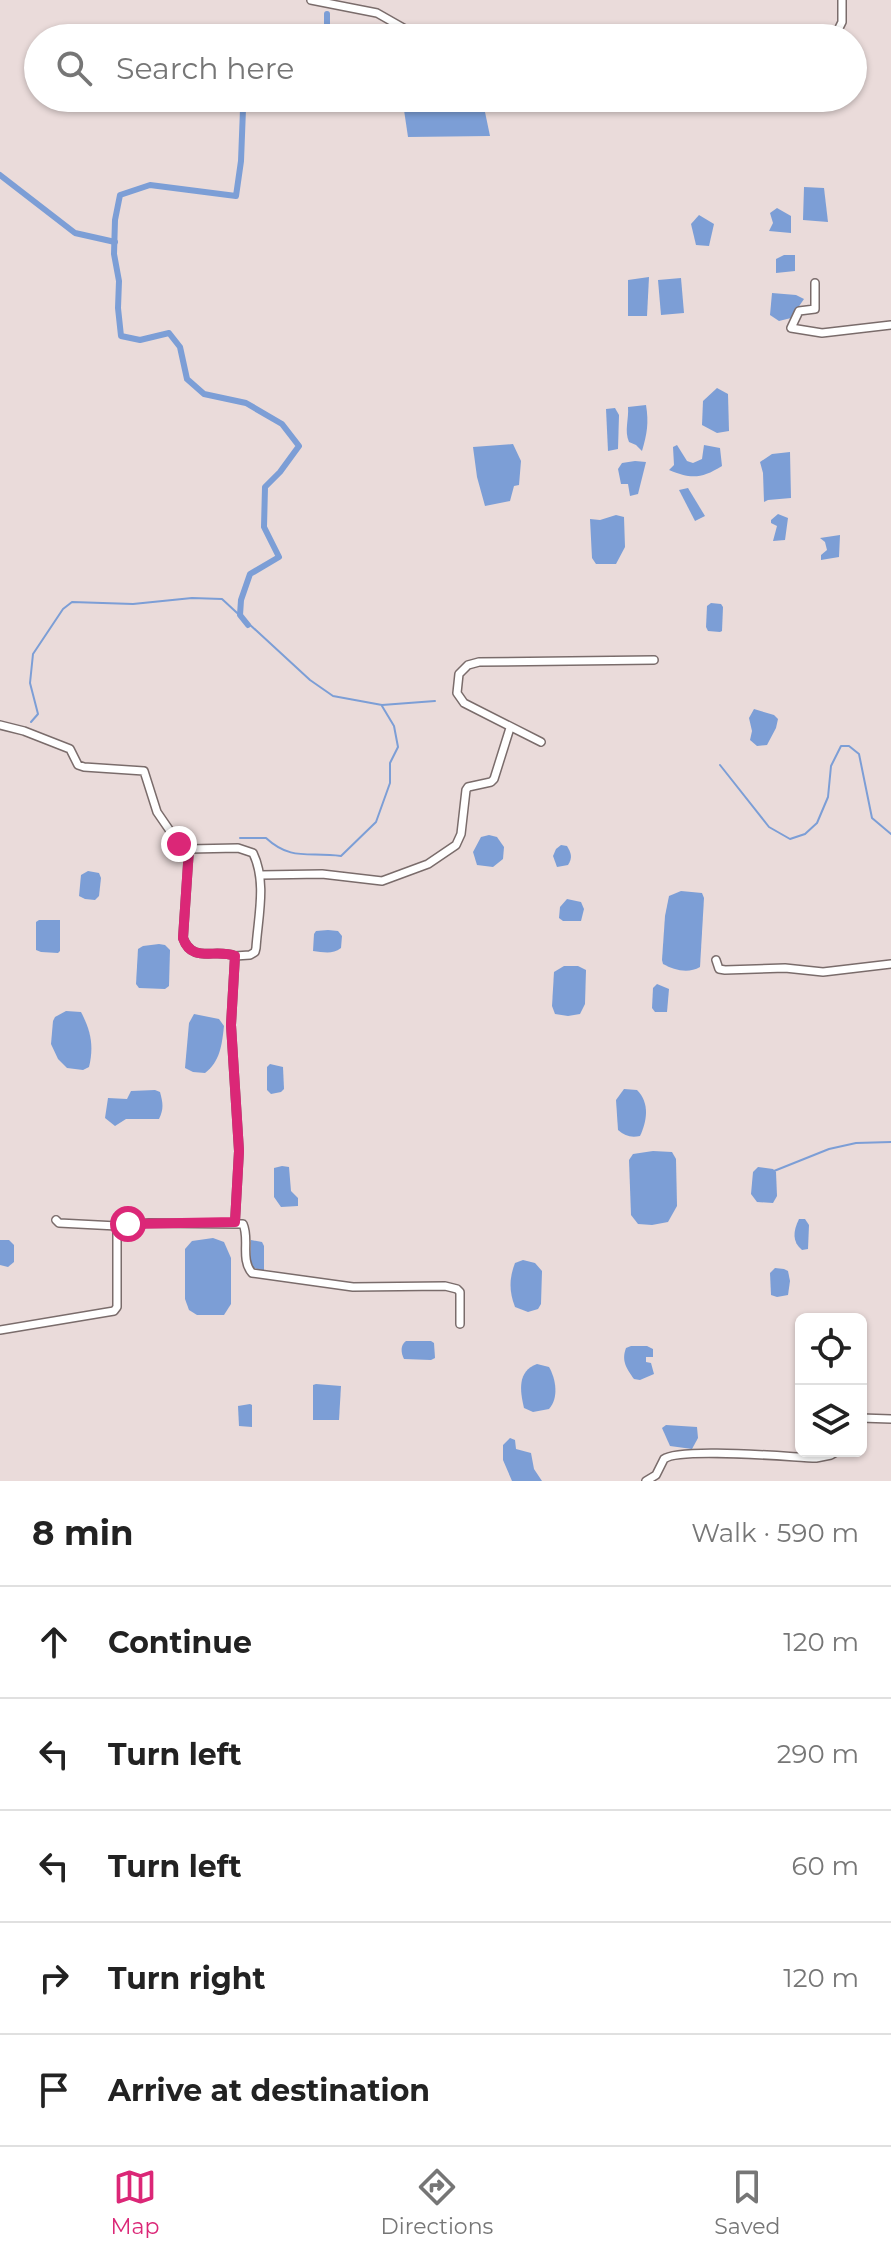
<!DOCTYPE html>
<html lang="en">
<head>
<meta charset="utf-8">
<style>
	:root { --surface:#fff; --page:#f6f6f6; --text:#222; --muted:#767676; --line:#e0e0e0; --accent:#db2777 }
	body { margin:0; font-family:Montserrat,sans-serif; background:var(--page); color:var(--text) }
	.controls { position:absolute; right:24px; bottom:24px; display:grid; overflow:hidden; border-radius:12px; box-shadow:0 2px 6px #0004 }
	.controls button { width:72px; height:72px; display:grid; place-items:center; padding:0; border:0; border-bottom:2px solid var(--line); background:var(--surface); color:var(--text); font:40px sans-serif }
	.stop { position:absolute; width:24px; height:24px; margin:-18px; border:6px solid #db2777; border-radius:50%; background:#fff }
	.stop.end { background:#db2777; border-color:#fff; box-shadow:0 2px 8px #0008 }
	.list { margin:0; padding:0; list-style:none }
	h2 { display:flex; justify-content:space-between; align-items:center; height:104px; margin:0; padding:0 32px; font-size:34px }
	h2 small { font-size:26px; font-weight:400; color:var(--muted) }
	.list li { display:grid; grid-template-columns:52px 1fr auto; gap:24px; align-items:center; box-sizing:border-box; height:112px; padding:0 32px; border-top:2px solid var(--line) }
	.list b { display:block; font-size:30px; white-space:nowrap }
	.list em { font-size:26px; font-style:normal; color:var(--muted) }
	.icon { flex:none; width:44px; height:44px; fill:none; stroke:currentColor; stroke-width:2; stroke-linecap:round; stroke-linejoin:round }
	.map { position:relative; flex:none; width:891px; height:1481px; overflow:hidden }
	.search { position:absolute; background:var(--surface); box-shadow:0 2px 6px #0004; left:24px; right:24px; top:24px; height:88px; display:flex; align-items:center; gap:20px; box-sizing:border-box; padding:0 28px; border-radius:44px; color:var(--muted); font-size:30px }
	.sheet { height:664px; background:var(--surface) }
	nav { display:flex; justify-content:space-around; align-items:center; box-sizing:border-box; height:112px; border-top:2px solid var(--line); background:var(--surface); font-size:22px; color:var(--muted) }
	nav a { display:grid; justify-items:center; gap:4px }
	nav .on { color:var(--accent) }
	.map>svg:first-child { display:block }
	.water { fill:#7c9ed6 }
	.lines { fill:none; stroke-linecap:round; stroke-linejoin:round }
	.stream { stroke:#7c9ed6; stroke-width:2 }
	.canal { stroke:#7c9ed6; stroke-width:6 }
	.street-casing { stroke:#7a6c6b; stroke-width:10 }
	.street { stroke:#fff; stroke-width:7 }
	.route { stroke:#db2777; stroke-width:10 }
</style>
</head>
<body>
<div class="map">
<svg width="891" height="1481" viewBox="0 0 891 1481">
	<rect width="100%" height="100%" fill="#eadbda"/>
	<g class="water">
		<path d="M441 109 485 112 490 136 408 137 404 110Z"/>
		<path d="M804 187 824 188 828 222 803 220Z"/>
		<path d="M777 208 791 216V233L769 231 773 223 770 213Z"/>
		<path d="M699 215 714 224 709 246 696 245 691 224Z"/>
		<path d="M784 255H795V271L776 273V259Z"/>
		<path d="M649 277 647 316H628V280Z"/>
		<path d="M681 278 684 313 661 315 658 280Z"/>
		<path d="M772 293 796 295 804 299 791 318 779 321 770 315Z"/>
		<path d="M717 388 728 394 729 431 717 433 702 425 703 401Z"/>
		<path d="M646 405C649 423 647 434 642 451L636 445 629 442C624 431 629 419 628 407Z"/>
		<path d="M615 408 619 415 618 449 608 451 606 409Z"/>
		<path d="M513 444 521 461 519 485 514 486 510 501 485 506 477 477 473 447Z"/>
		<path d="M677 445 687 461 693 463 702 459 704 445 720 448 722 466C701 479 691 479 669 470L674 465 673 447Z"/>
		<path d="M790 452 791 498 768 500 764 502 763 473 760 462 772 454Z"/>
		<path d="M635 461 646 462 638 494 630 496 628 484H621L618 469 622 463Z"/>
		<path d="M688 488 705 516 695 521 679 490Z"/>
		<path d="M778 514 788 518 785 540 773 541 777 526 771 523V520Z"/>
		<path d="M616 515 624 517 625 547 616 564H596L592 558 590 519 600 520Z"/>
		<path d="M840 535 839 557 821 560V555L827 550 825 542 820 538Z"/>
		<path d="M711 603 721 604 723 607 722 631 720 632 708 631 706 627 707 606Z"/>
		<path d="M754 709 774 715 778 719 776 728 767 745 757 746 750 740 752 731 749 718Z"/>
		<path d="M489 835 497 837 504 847 503 859 493 867 477 865 473 852 481 837Z"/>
		<path d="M561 845 567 846C571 853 573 857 568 865L557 867 553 856 556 849Z"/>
		<path d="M88 871 99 873 101 878 99 896 95 900 85 899 79 896 81 875Z"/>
		<path d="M681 891 702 893 704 898 700 967C688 974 674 970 663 964L662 960 665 916 669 896Z"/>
		<path d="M567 899 581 902 584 909 581 921H563L559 918 560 907Z"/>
		<path d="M39 920H60V951L58 953 41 952 36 950V922Z"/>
		<path d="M328 930 338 931 342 936 341 948C332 955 323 952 313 951L314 934 316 931Z"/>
		<path d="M159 944 165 945 170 950 169 986 165 989 139 988 136 984 138 949 143 946Z"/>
		<path d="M564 966H578L586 970 585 1004 580 1014 568 1016 555 1014 552 1006 554 972Z"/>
		<path d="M657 984 669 989 667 1012H655L652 1008 653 988Z"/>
		<path d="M66 1011 81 1012C91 1031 94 1046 89 1067L83 1070 67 1068 58 1059 51 1044 53 1021 55 1017Z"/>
		<path d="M194 1014 219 1019 224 1026C222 1044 220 1062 205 1073L193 1072 185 1068 189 1023Z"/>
		<path d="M270 1064 283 1067 284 1089 281 1092 271 1094 267 1090V1067Z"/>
		<path d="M624 1089 637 1090C650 1103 647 1121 640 1136 631 1138 625 1136 618 1130L616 1100Z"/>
		<path d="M155 1090 160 1092C163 1103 164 1109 159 1119H126L115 1126 105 1118 108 1098 127 1099 131 1091Z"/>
		<path d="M653 1151 672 1152 676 1159 677 1206 668 1222 652 1225 638 1224 631 1215 629 1160 633 1154Z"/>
		<path d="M282 1166 289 1167 291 1191 298 1198V1206L281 1207 274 1197V1168Z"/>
		<path d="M758 1167 773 1169 776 1172 777 1196 773 1203 757 1202 751 1194 753 1172Z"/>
		<path d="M799 1219H805L809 1225 808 1249 802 1250C792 1242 793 1231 799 1219Z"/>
		<path d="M213 1238 224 1242 231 1258V1304L224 1315H197L189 1310 185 1299V1249L192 1241Z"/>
		<path d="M0 1240H9L14 1245V1262L8 1267 0 1265Z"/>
		<path d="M251 1240 262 1242 264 1246V1271L254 1268 250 1263Z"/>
		<path d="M523 1260 535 1263 542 1271 541 1304 538 1309 528 1312 515 1307C509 1291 509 1279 515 1263Z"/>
		<path d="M775 1268 784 1269 788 1271 790 1281 788 1295 777 1297 771 1295 770 1273Z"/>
		<path d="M406 1341H431L434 1343 435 1358 431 1360 404 1359C401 1353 400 1345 406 1341Z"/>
		<path d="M631 1346H647L653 1349V1357H646V1362L651 1363 654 1374 640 1380 634 1379C627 1369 621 1361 626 1348Z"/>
		<path d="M537 1364 549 1367C556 1379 559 1398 549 1409L533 1412 524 1408C520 1391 517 1371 537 1364Z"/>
		<path d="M316 1384 341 1386 339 1420H313V1385Z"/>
		<path d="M250 1404 252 1405V1427L239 1426 238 1406Z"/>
		<path d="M666 1425 697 1427 698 1438 692 1449 670 1446 662 1428Z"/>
		<path d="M510 1438 515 1440 516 1449 531 1453 534 1469 542 1481H512L503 1460V1445Z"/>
	</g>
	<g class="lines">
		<g class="stream">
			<path d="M31 722 38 714 30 683 33 654 63 609 72 602 133 604 192 598 222 599 310 680 333 696 382 705 435 701"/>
			<path d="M720 765 769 827 790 839 805 834 817 823 828 797 831 766 841 746H849L859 754 872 818 891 834"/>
			<path d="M240 838H266C292 862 310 851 341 856L376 822 390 783V763L398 747 394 726 382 706"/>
			<path d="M774 1171 829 1149 856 1143 891 1142"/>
		</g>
		<g class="canal">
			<path d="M327 38V14"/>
			<path d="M0 175 75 233 115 242"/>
			<path d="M248 625 240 615 241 600 250 574 279 557 264 527 265 487 280 472 299 446 282 424 246 403 204 394 187 379 180 347 169 333 140 340 121 336 118 308 119 281 114 254 115 220 120 195 150 185 236 196 241 161 243 109 254 105 300 98"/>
		</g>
		<defs>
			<g id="street">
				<path d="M311 0 377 13 421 38"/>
				<path d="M834 38 842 22V0"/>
				<path d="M815 283V309L799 311 791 328 822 333 891 325"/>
				<path d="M0 725 24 731 70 749 78 765 84 767 144 771 157 812 179 844 189 849 238 848 253 853C267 882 258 917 256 948L255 952 250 955 235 956"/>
				<path d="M541 742 464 703 457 693 459 674 468 665 479 662 654 660"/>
				<path d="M189 849 183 938C192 964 216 948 235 956L231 1025 239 1151 235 1222"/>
				<path d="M261 875 322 874 382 881 428 864 456 845 461 834 466 790 468 787 491 782 494 779 510 728"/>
				<path d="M716 960 719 969 725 970 785 968 823 972 891 964"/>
				<path d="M56 1220 59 1223 117 1226"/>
				<path d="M0 1330 114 1311 117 1307V1226L149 1223 243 1224C250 1239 240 1259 252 1273L353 1287 445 1286 457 1289 460 1292V1324"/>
				<path d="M861 1418 891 1419"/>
				<path d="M646 1481 656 1475 664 1459C679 1447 789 1457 816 1458L831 1455 838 1451"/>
			</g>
		</defs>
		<use href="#street" class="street-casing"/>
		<use href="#street" class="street"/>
	</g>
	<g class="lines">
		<path class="route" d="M128 1224 235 1222 239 1151 231 1025 235 956C215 948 192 964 183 938L189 849 179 844"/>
	</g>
</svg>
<div class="controls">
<button><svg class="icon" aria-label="locate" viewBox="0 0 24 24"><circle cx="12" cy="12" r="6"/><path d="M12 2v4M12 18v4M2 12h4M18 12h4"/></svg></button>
<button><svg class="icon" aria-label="layers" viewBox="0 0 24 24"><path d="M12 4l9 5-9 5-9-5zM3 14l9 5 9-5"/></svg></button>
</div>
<div class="stop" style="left:128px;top:1224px"></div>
<div class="stop end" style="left:179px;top:844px"></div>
<div class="search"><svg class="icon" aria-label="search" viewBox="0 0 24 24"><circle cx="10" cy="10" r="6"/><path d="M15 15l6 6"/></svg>Search here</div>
</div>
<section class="sheet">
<h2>8 min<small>Walk · 590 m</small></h2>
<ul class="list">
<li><svg class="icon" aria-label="ahead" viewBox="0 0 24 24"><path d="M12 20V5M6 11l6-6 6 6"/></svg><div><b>Continue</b></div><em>120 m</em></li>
<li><svg class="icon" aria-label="left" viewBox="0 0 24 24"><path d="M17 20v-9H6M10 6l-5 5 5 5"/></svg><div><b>Turn left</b></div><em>290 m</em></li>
<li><svg class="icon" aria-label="left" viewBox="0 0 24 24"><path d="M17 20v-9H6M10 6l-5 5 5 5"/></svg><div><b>Turn left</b></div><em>60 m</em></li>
<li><svg class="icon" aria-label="right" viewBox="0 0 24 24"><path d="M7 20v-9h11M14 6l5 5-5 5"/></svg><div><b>Turn right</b></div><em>120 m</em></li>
<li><svg class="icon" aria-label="arrive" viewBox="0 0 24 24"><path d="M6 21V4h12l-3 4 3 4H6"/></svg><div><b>Arrive at destination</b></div></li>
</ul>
</section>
<nav>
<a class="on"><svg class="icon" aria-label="map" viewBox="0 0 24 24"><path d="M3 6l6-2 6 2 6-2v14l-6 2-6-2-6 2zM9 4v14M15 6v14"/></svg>Map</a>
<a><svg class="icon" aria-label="directions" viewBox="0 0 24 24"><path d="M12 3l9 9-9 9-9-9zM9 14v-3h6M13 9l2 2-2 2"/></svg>Directions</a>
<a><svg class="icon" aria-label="saved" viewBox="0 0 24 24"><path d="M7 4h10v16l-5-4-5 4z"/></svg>Saved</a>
</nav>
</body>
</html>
